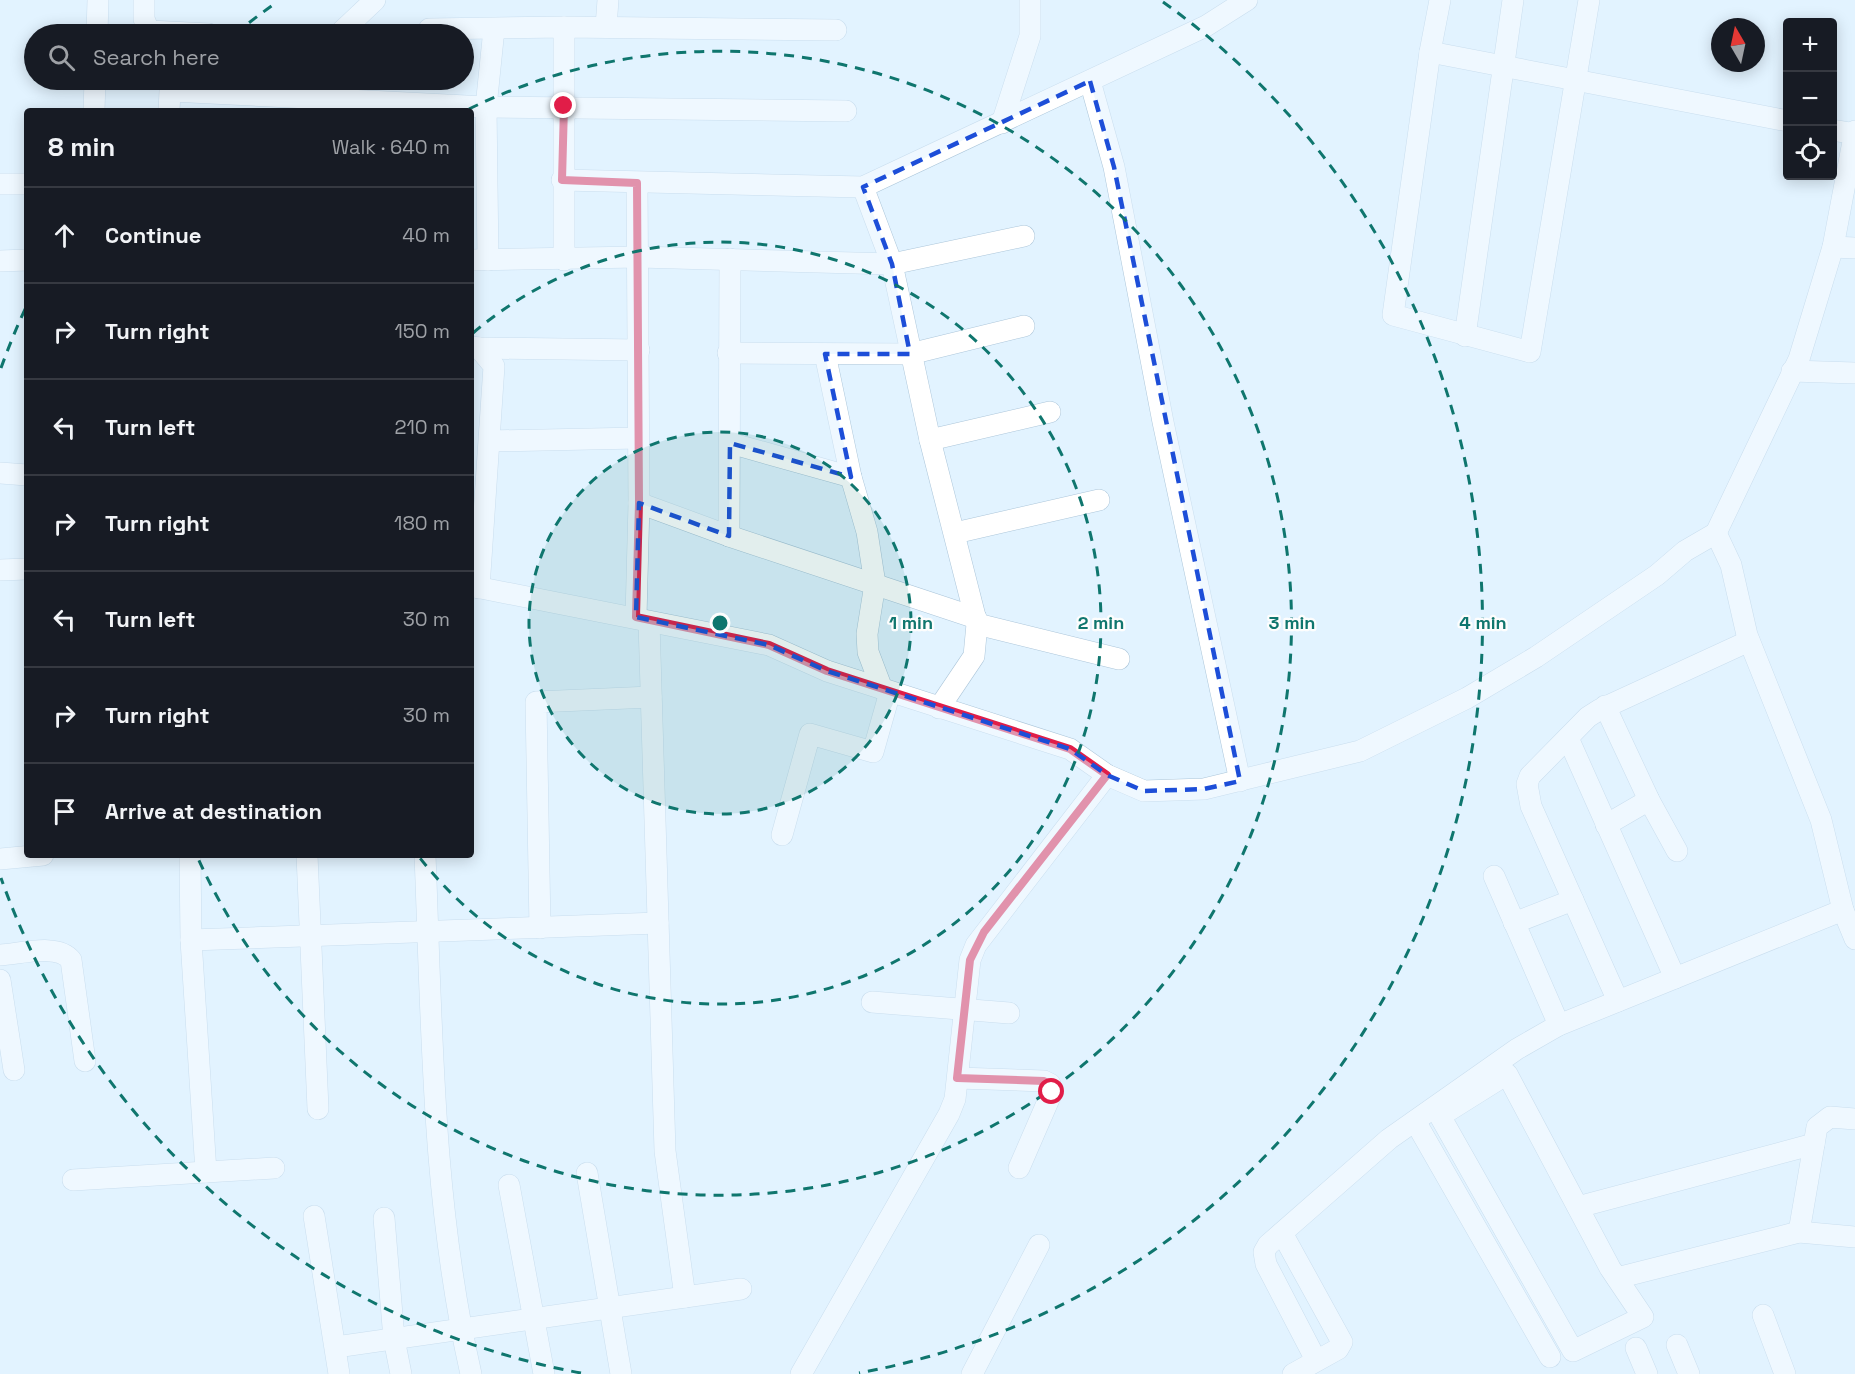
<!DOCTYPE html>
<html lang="en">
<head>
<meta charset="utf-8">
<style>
	:root { --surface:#171b24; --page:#20242c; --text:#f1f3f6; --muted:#9ea1a6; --line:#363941 }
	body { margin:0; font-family:"Space Grotesk",sans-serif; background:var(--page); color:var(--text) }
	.controls { position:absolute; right:18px; top:18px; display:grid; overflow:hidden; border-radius:6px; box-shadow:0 3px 15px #0003 }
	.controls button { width:54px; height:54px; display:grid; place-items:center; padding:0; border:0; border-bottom:2px solid var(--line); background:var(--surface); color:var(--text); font:30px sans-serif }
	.compass { position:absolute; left:1711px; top:18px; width:54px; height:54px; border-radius:50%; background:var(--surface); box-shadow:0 3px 15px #0003; rotate:351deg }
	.stop { position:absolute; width:18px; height:18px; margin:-14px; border:4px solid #e11d48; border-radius:50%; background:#fff }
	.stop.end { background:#e11d48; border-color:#fff; box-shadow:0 2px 6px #0008 }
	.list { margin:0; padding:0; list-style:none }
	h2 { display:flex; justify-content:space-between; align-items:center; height:78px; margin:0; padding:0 24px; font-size:26px }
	h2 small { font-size:20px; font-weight:400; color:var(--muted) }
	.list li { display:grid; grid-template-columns:39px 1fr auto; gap:18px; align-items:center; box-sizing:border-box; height:96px; padding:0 24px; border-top:2px solid var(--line) }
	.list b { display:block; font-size:22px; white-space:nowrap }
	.list em { font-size:20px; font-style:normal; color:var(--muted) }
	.icon { flex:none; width:33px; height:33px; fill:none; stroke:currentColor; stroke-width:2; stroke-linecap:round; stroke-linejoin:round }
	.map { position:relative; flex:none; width:1855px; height:1374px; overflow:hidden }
	.search { position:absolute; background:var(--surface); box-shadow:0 3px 15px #0003; left:24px; top:24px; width:450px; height:66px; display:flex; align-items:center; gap:15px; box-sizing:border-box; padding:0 21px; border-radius:33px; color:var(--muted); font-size:22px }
	.panel { position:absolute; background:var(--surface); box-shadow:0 3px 15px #0003; left:24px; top:108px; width:450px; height:750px; border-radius:6px }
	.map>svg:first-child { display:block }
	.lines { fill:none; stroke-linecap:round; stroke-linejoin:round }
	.minor-casing { stroke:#acc6da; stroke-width:22 }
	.minor { stroke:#fff; stroke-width:21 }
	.route { stroke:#e11d48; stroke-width:8 }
	.marked { fill:none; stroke:#1d4ed8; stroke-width:4.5; stroke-dasharray:12 8; stroke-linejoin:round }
	.ring { fill:none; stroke:#0f766e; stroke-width:3; stroke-dasharray:10 8 }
	.centre { fill:#0f766e; stroke:#fdfdfd; stroke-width:3 }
	.ring-label { font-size:18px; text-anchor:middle; font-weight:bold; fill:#0f766e; stroke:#fdfdfd; stroke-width:4.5; stroke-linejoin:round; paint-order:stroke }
</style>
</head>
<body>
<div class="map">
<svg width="1855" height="1374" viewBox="0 0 1855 1374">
	<rect width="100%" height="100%" fill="#e2f3ff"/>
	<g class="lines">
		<defs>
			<g id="minor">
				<path d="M144 0V19L149 31 209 34"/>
				<path d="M1440 0 1430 52 1393 315 1530 352 1589 0"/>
				<path d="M606 27 608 0"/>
				<path d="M429 29 564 27 836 30"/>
				<path d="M97 34 98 0"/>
				<path d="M339 34 375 0"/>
				<path d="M1430 52 1788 121"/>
				<path d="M1090 81 1114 167 1163 422 1240 781"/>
				<path d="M94 111 95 80"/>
				<path d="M169 111 170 91 486 107 846 111"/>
				<path d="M1002 123 1030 36V0"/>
				<path d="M1832 130 1855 134"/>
				<path d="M562 180 863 187 1206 26 1247 0"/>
				<path d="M0 184H27"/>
				<path d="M863 187 892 264 930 440 977 624 974 656 939 708"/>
				<path d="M1833 247 1855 248"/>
				<path d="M471 260 639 257 892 264 1024 236"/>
				<path d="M488 260 486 107 494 29"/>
				<path d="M564 260V27"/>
				<path d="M0 261 27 260"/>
				<path d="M1465 336 1513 0"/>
				<path d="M471 347 479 348 494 366 479 588"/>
				<path d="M479 348 639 350"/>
				<path d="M728 353 910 354 1024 326"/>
				<path d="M825 354 851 477 867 532 875 584 867 634 868 652 882 689"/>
				<path d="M1792 371 1855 373"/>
				<path d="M930 440 1050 412"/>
				<path d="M490 441 638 438"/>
				<path d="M730 443 851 477"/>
				<path d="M0 473 27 475"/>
				<path d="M639 503 729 536 976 618"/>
				<path d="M955 533 1099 500"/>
				<path d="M1716 533 1731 565 1747 635 1821 820 1843 910 1855 939"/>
				<path d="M729 536 730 259"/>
				<path d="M0 570 27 569"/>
				<path d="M471 586 769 645 827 671 1070 749 1107 775 1144 791 1204 789 1360 751 1467 698 1536 657 1657 575 1685 551 1716 533 1799 359 1833 247 1855 131"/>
				<path d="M636 617 639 503 637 183"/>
				<path d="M649 622 665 1151 685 1297"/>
				<path d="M977 624 1119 659"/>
				<path d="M1605 706 1649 800 1677 851"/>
				<path d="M1568 738 1675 978"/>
				<path d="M1606 825 1649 800"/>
				<path d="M782 835 810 734 873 752 890 692"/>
				<path d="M190 855 191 940 206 1172"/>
				<path d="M307 855 318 1109"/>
				<path d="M425 855C432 1028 432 1204 471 1374"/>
				<path d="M0 859 43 855"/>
				<path d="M1494 876 1559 1025"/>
				<path d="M1514 923 1573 900"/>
				<path d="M540 928 536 702 651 697"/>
				<path d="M191 940 658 923"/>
				<path d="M0 955C20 954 58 943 71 960L85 1061"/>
				<path d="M0 980 14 1070"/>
				<path d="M1618 1001 1531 806 1527 784 1530 776 1588 717 1599 710 1749 641"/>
				<path d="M872 1002 1009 1013"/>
				<path d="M1507 1074 1610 1268 1643 1317 1573 1351 1440 1116Z"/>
				<path d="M958 1078 1044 1081 1050 1084 1052 1092 1019 1168"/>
				<path d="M1415 1121 1550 1357"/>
				<path d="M587 1173 621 1374"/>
				<path d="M73 1180 274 1168"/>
				<path d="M509 1185 544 1374"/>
				<path d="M1578 1207 1814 1144"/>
				<path d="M314 1216 339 1374"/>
				<path d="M384 1218 394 1339 401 1374"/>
				<path d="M1799 1232 1817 1127 1830 1117 1855 1119"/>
				<path d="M1282 1233 1342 1342 1338 1349 1293 1374"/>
				<path d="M1617 1278 1799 1232 1855 1237"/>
				<path d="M1763 1315 1785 1374"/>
				<path d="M1677 1345 1689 1374"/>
				<path d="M336 1347 741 1289"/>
				<path d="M1636 1348 1647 1374"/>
				<path d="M1316 1360 1266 1264 1264 1252 1268 1245 1389 1139 1517 1049 1559 1025 1843 910"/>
				<path d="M801 1374 949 1114 955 1099 970 960 976 945 1107 775"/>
				<path d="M972 1374 1039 1245"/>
			</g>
		</defs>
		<use href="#minor" class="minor-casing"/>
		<use href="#minor" class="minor"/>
	</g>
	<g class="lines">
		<path class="route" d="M564 106 562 180 637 183 639 503 636 617 769 645 827 671 1070 749 1107 775 984 932 970 960 957 1078 1044 1081 1050 1084 1052 1092"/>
	</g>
	<path d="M0 0H1855V1374H0ZM1090 81 1114 167 1240 781 1204 789 1144 791 1107 775 1070 749 827 671 769 645 636 617 639 503 729 536 730 443 851 477 825 354H910L892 264 863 187Z" fill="#e2f3ff" fill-opacity=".55" fill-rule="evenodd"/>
	<path class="marked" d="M1090 81 1114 167 1240 781 1204 789 1144 791 1107 775 1070 749 827 671 769 645 636 617 639 503 729 536 730 443 851 477 825 354H910L892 264 863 187Z"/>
	<circle cx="720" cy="623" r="191" fill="#0f766e" fill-opacity=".12"/>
	<g class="ring">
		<circle cx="720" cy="623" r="191"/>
		<path d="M473 333A381 381 0 1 1 420 858"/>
		<path d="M469 109A572 572 0 1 1 197 856"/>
		<path d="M581 1373A763 763 0 0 1 1 878M1 368A763 763 0 0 1 26 307M235 34A763 763 0 0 1 277 2M1163 2A763 763 0 0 1 859 1373"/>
	</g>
	<circle cx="720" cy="623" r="9" class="centre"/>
	<g class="ring-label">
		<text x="911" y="629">1 min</text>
		<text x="1101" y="629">2 min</text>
		<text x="1292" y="629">3 min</text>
		<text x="1483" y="629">4 min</text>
	</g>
</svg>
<div class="controls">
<button>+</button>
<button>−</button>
<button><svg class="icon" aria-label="locate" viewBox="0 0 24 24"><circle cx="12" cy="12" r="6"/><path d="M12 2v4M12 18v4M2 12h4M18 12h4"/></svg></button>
</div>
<svg class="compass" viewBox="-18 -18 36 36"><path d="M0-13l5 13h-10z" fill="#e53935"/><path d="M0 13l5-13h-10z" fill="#9ea1a6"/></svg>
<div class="stop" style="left:1052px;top:1092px"></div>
<div class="stop end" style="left:564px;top:106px"></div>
<div class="search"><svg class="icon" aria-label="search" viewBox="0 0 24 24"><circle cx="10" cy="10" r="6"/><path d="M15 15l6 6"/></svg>Search here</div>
<section class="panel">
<h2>8 min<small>Walk · 640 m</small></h2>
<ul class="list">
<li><svg class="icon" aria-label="ahead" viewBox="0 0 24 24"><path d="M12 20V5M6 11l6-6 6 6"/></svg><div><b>Continue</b></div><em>40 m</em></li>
<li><svg class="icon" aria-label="right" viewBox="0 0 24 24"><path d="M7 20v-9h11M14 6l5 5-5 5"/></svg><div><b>Turn right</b></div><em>150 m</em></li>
<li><svg class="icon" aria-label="left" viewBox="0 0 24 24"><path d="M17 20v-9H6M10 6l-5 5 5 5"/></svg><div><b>Turn left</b></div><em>210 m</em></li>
<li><svg class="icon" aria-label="right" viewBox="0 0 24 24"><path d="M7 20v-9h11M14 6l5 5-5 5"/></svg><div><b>Turn right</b></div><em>180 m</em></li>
<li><svg class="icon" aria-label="left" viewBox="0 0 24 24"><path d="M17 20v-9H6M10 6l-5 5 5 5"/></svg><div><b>Turn left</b></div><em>30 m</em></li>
<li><svg class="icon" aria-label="right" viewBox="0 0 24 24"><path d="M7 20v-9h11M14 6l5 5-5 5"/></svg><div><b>Turn right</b></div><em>30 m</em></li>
<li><svg class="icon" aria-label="arrive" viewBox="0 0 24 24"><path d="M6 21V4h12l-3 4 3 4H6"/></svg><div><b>Arrive at destination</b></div></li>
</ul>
</section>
</div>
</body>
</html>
